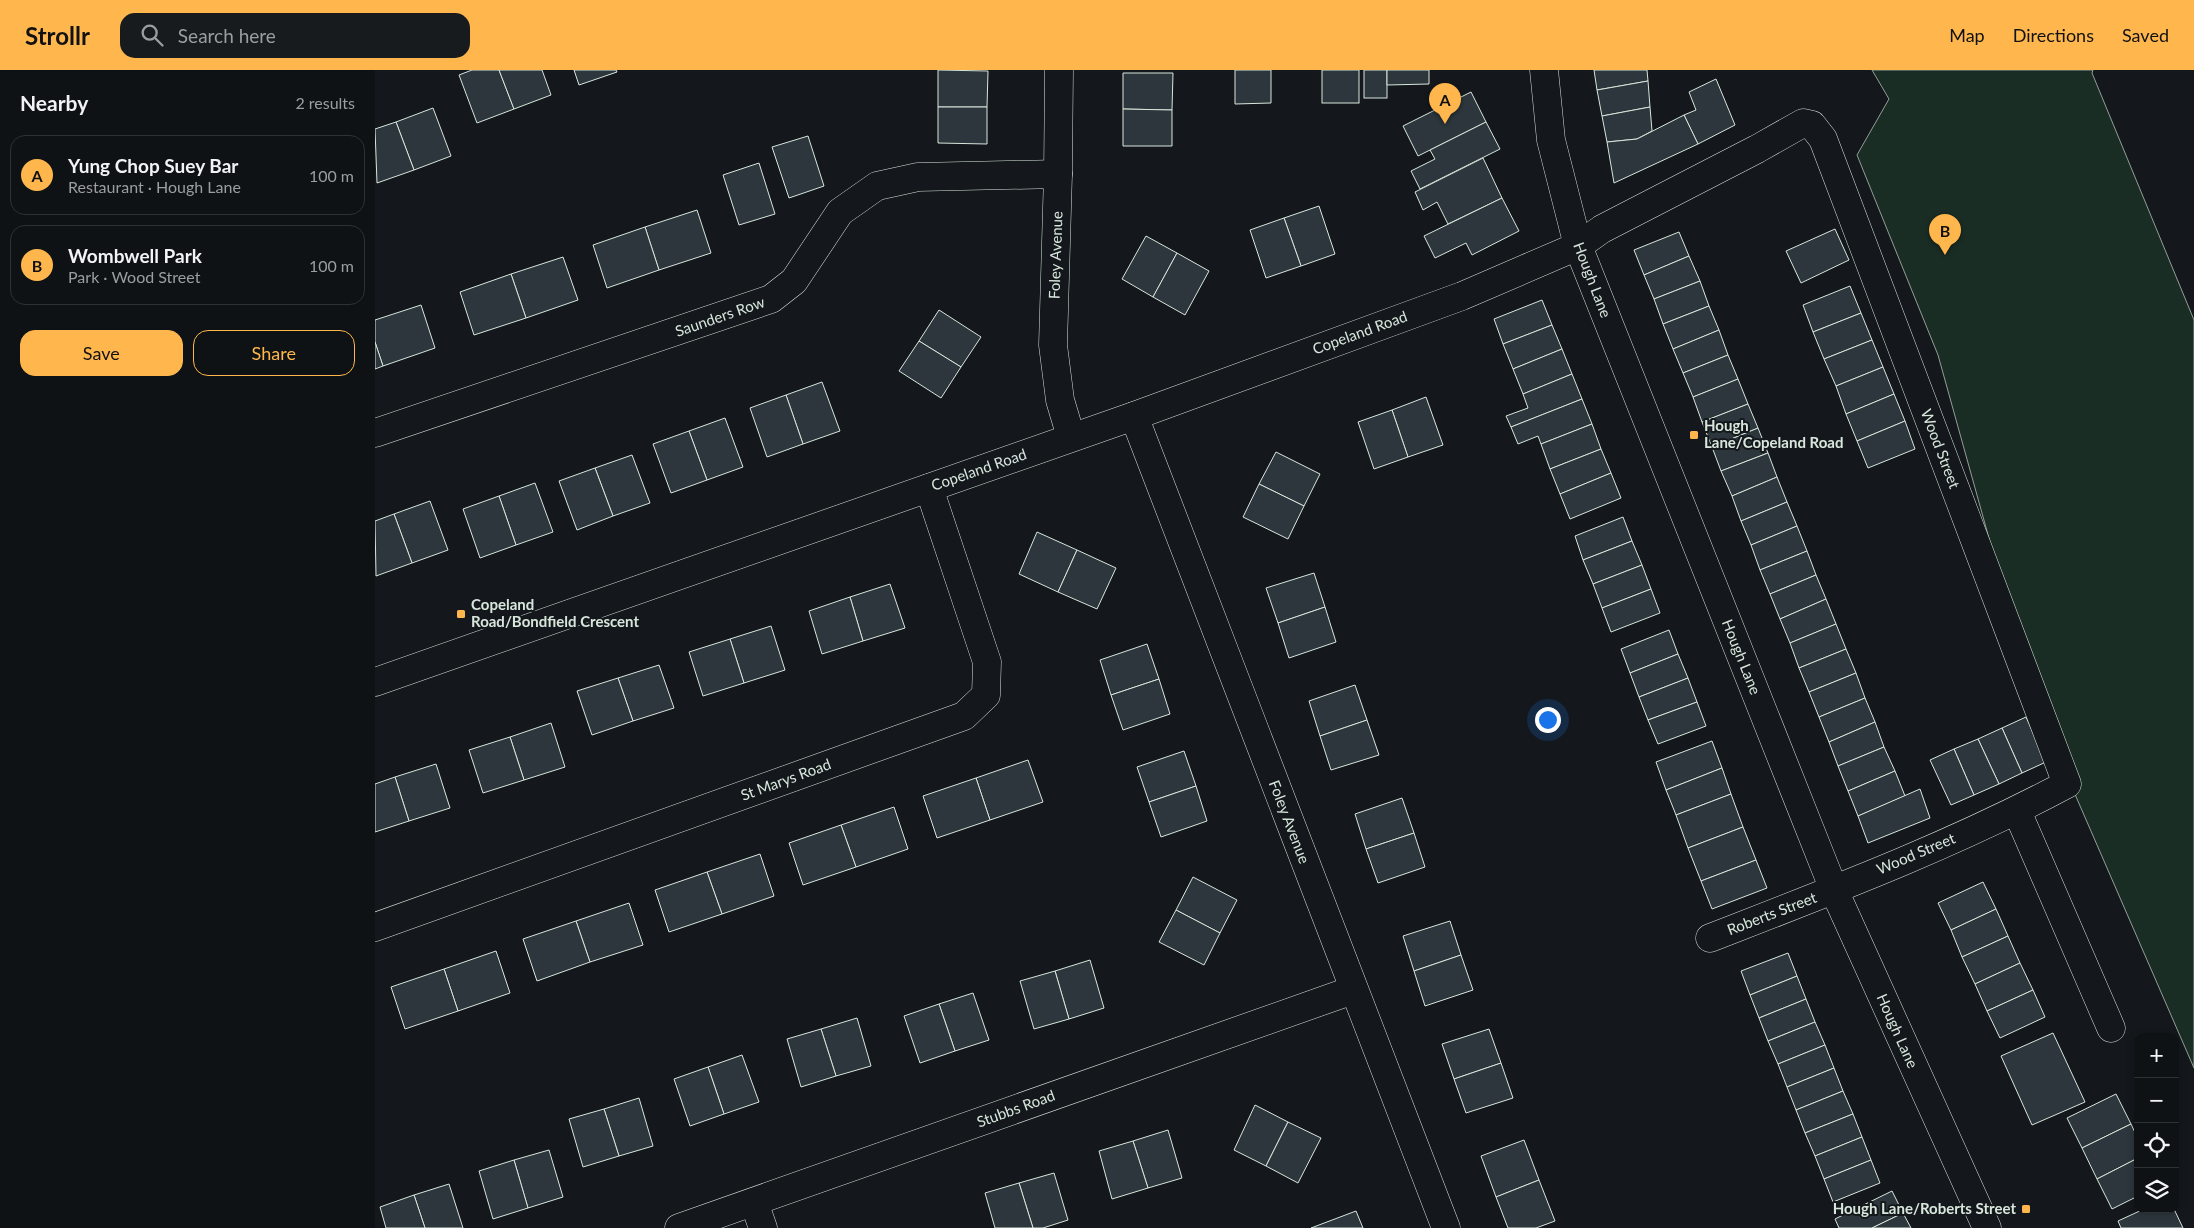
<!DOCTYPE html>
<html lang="en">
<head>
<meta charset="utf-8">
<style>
	:root { --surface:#0f1215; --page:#181b1e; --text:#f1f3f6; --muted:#9b9ea0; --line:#2f3234; --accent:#ffb74d }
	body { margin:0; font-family:Lato,sans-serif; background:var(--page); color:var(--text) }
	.controls { position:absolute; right:15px; bottom:15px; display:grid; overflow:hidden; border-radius:10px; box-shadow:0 2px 8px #0003 }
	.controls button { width:45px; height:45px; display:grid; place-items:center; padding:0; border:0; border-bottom:1px solid var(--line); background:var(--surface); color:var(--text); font:25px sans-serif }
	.you { position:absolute; left:1172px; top:649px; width:18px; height:18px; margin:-12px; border:4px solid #fff; border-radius:50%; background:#1a73e8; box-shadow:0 0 0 8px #1a73e833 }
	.badge { display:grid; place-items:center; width:32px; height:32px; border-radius:50%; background:var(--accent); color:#111; font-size:16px; font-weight:700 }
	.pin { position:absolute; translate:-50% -41px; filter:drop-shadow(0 1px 2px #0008) }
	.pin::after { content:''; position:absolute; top:26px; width:18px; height:15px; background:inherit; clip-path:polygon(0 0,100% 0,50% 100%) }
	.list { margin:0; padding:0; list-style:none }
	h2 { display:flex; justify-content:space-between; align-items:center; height:65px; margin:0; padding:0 20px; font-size:21px }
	h2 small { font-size:16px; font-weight:400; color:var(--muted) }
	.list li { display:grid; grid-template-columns:32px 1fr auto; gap:15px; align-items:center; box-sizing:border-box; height:80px; margin:0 10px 10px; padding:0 10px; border:1px solid var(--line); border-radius:15px }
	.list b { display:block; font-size:19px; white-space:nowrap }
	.list p { margin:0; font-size:16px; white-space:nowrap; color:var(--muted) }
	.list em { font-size:16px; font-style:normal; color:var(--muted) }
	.actions { display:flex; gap:10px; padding:15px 20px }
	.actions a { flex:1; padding:11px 0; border:1px solid var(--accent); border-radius:15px; text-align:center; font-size:18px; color:var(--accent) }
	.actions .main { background:var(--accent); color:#111 }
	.icon { flex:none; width:28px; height:28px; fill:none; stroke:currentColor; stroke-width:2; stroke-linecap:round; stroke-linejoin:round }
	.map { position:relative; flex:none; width:1819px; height:1158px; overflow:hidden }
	header { display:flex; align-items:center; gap:30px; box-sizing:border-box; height:70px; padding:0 25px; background:var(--accent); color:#111 }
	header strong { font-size:24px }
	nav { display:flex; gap:28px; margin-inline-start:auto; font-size:18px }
	.search { width:350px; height:45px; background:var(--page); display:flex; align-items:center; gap:12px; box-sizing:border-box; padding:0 18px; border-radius:15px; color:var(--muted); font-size:19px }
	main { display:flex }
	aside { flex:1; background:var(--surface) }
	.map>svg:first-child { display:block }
	.green { fill:#1a2d24; stroke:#939e99 }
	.building { fill:#2c363c; stroke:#d8e6dc }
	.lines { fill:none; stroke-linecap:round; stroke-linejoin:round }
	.street-casing { stroke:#d8e6dc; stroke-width:29 }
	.secondary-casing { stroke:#d8e6dc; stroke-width:29 }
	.street { stroke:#14181c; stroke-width:28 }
	.secondary { stroke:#14181c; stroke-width:28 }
	.poi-dot { fill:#ffb74d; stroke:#14181c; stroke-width:2 }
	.labels { text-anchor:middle; stroke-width:4; stroke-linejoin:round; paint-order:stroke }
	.street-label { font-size:15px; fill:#d8e6dc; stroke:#14181c }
	.poi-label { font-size:15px; font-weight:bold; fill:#d8e6dc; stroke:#14181c; text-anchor:start }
</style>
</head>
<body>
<header>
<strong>Strollr</strong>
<div class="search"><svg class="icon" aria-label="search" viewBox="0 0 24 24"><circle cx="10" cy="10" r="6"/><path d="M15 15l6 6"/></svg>Search here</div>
<nav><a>Map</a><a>Directions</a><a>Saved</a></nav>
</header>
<main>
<aside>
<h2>Nearby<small>2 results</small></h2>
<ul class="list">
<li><span class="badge">A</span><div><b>Yung Chop Suey Bar</b><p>Restaurant · Hough Lane</p></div><em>100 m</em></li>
<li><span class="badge">B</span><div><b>Wombwell Park</b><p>Park · Wood Street</p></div><em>100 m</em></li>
</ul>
<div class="actions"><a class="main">Save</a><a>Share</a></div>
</aside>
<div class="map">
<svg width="1819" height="1158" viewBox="0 0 1819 1158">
	<rect width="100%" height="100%" fill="#14181c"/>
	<path class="green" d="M1497 0H1718L1717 3 1819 250V998L1659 630 1563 285 1482 85 1514 29Z"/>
	<g class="building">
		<path d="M97 0H124L139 39 102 53 84 5Z"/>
		<path d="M124 0H167L176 25 139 39Z"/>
		<path d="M199 0H241L242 2 204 15Z"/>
		<path d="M563 0 613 1 612 37H563Z"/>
		<path d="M860 0H896V33L860 34Z"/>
		<rect x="947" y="0" width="37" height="33"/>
		<rect x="989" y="0" width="23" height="28"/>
		<path d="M1012 0H1054V14L1012 15Z"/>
		<path d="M1219 0H1272L1273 11 1222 20Z"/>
		<path d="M748 3H798L797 40 748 39Z"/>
		<path d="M1341 9 1360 55 1323 74 1309 45 1321 40 1314 22Z"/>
		<path d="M1273 11 1275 37 1227 46 1222 20Z"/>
		<path d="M1096 22 1111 52 1043 86 1028 56Z"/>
		<path d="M563 37H612V74L563 73Z"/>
		<path d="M1275 37 1277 61 1262 69 1232 72 1227 46Z"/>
		<path d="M58 38 76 86 39 100 21 52Z"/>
		<path d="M748 39 797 40V76H748Z"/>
		<path d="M1309 45 1323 74 1239 113 1232 72 1262 69Z"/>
		<path d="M21 52 39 100 2 113 0 59Z"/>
		<path d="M1111 52 1125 79 1045 119 1036 101 1060 89 1055 80Z"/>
		<path d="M433 66 449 116 414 128 397 77Z"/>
		<path d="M1108 88 1127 128 1073 154 1062 132 1048 140 1040 122Z"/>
		<path d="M384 93 400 144 364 155 348 105Z"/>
		<path d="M1127 128 1144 161 1097 185 1091 173 1060 188 1049 166Z"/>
		<path d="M944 136 960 184 926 196 909 148Z"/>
		<path d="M322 140 336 183 284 200 270 157Z"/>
		<path d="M909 148 926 196 891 208 875 160Z"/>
		<path d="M270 157 284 200 232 218 218 175Z"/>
		<path d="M1460 159 1474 190 1426 213 1411 181Z"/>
		<path d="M1304 162 1314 186 1269 205 1259 180Z"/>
		<path d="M771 166 802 183 778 227 747 209Z"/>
		<path d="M802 183 834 201 810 245 778 227Z"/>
		<path d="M1314 186 1325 211 1279 229 1269 205Z"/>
		<path d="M188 187 203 230 151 248 136 204Z"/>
		<path d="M136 204 151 248 99 265 85 222Z"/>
		<path d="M1325 211 1334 236 1288 254 1279 229Z"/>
		<path d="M1475 216 1486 243 1438 262 1428 235Z"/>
		<path d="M1167 230 1177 255 1128 274 1119 249Z"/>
		<path d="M46 235 60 278 8 296 0 272V250Z"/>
		<path d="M1334 236 1344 260 1298 279 1288 254Z"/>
		<path d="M564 240 606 267 586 297 544 271Z"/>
		<path d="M1486 243 1497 270 1449 289 1438 262Z"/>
		<path d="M1177 255 1187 279 1138 299 1128 274Z"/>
		<path d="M1344 260 1353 285 1308 303 1298 279Z"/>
		<path d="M1497 270 1508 297 1461 316 1449 289Z"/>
		<path d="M544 271 586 297 566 328 524 301Z"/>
		<path d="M0 272 8 296 0 299Z"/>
		<path d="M1187 279 1197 304 1148 324 1138 299Z"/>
		<path d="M1353 285 1363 309 1318 327 1308 303Z"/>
		<path d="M1508 297 1519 324 1471 344 1461 316Z"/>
		<path d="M1197 304 1207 329 1136 357 1131 346 1153 338 1148 324Z"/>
		<path d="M1363 309 1373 334 1327 352 1318 327Z"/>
		<path d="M447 312 465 361 428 374 411 325Z"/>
		<path d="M1519 324 1530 351 1482 371 1471 344Z"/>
		<path d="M411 325 428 374 392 387 375 338Z"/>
		<path d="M1051 327 1068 375 1033 387 1017 340Z"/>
		<path d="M1207 329 1217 354 1166 374 1163 366 1143 374 1136 357Z"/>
		<path d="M1373 334 1383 358 1337 377 1327 352Z"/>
		<path d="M1017 340 1033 387 999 399 983 352Z"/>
		<path d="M350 348 368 397 332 410 314 361Z"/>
		<path d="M1530 351 1540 379 1493 398 1482 371Z"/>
		<path d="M1217 354 1226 379 1175 399 1166 374Z"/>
		<path d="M1383 358 1393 383 1346 401 1337 377Z"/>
		<path d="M314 361 332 410 296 423 278 374Z"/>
		<path d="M1226 379 1236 403 1185 424 1175 399Z"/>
		<path d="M901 382 945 404 929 436 884 414Z"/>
		<path d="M1393 383 1402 407 1357 426 1346 401Z"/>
		<path d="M257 385 275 433 238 446 220 398Z"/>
		<path d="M220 398 238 446 202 460 184 411Z"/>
		<path d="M1236 403 1246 428 1195 449 1185 424Z"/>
		<path d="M1402 407 1412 432 1366 451 1357 426Z"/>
		<path d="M160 413 178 462 141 475 124 426Z"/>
		<path d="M884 414 929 436 913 469 868 447Z"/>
		<path d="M124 426 141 475 105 488 88 439Z"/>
		<path d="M55 431 73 480 37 493 19 444Z"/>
		<path d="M1412 432 1422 456 1376 475 1366 451Z"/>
		<path d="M19 444 37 493 1 506 0 451Z"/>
		<path d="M1248 447 1257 471 1208 490 1200 466Z"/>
		<path d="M1422 456 1432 481 1385 500 1376 475Z"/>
		<path d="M662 462 702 480 683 522 644 504Z"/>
		<path d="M1257 471 1267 495 1218 514 1208 490Z"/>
		<path d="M702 480 741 498 722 539 683 522Z"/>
		<path d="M1432 481 1441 505 1395 524 1385 500Z"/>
		<path d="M1267 495 1276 519 1227 538 1218 514Z"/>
		<path d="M939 503 950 537 903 553 891 518Z"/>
		<path d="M1441 505 1451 529 1405 549 1395 524Z"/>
		<path d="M515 514 530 558 488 571 475 527Z"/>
		<path d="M1276 519 1285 543 1236 562 1227 538Z"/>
		<path d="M475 527 488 571 447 584 434 541Z"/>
		<path d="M1451 529 1461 554 1415 573 1405 549Z"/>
		<path d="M950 537 961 572 914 588 903 553Z"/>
		<path d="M1461 554 1471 579 1424 598 1415 573Z"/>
		<path d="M396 556 410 600 369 613 355 569Z"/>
		<path d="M1294 560 1303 584 1255 603 1246 579Z"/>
		<path d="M355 569 369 613 328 626 314 582Z"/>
		<path d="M772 574 784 609 736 625 725 590Z"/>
		<path d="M1471 579 1481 603 1434 622 1424 598Z"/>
		<path d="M1303 584 1313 608 1264 627 1255 603Z"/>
		<path d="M284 595 299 638 258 651 243 608Z"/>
		<path d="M1481 603 1490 628 1444 647 1434 622Z"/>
		<path d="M243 608 258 651 217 665 202 621Z"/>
		<path d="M1313 608 1322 632 1273 650 1264 627Z"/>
		<path d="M784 609 795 644 748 660 736 625Z"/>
		<path d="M980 615 992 650 945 666 934 631Z"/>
		<path d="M1490 628 1500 652 1454 672 1444 647Z"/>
		<path d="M1322 632 1331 656 1283 674 1273 650Z"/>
		<path d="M1651 647 1671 692 1647 703 1627 658Z"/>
		<path d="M992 650 1004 685 956 700 945 666Z"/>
		<path d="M1500 652 1509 677 1463 696 1454 672Z"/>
		<path d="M176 653 190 697 149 710 135 667Z"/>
		<path d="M1627 658 1647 703 1624 714 1603 669Z"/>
		<path d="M135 667 149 710 108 723 94 680Z"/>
		<path d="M1603 669 1624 714 1599 725 1579 679Z"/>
		<path d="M1337 671 1347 698 1291 720 1281 692Z"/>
		<path d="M1509 677 1520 701 1473 721 1463 696Z"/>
		<path d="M1579 679 1599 725 1576 735 1555 690Z"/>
		<path d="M809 681 821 716 774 732 762 697Z"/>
		<path d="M653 690 668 732 615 750 601 708Z"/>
		<path d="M61 694 75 738 34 751 20 707Z"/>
		<path d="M1347 698 1356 724 1301 745 1291 720Z"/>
		<path d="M1520 701 1530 726 1483 746 1473 721Z"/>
		<path d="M20 707 34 751 0 762V714Z"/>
		<path d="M601 708 615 750 562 768 548 726Z"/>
		<path d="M821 716 832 751 786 767 774 732Z"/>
		<path d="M1545 719 1555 748 1493 773 1483 746Z"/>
		<path d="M1356 724 1368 757 1313 778 1301 745Z"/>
		<path d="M1027 728 1039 763 991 779 980 744Z"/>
		<path d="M519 737 533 779 481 797 466 755Z"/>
		<path d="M466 755 481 797 428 815 414 773Z"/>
		<path d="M1368 757 1381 790 1326 811 1313 778Z"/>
		<path d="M1039 763 1050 797 1003 813 991 779Z"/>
		<path d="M385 784 399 826 347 844 332 802Z"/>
		<path d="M1381 790 1392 818 1337 839 1326 811Z"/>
		<path d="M332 802 347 844 294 862 280 820Z"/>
		<path d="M818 807 862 830 845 863 801 840Z"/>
		<path d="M1608 812 1621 839 1576 860 1563 833Z"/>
		<path d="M254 833 268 875 215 892 201 851Z"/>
		<path d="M1621 839 1633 866 1587 887 1576 860Z"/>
		<path d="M801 840 845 863 829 895 784 872Z"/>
		<path d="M201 851 215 892 162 911 148 869Z"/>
		<path d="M1075 851 1086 885 1039 901 1028 866Z"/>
		<path d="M1633 866 1645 893 1600 914 1587 887Z"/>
		<path d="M121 881 135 923 83 941 69 899Z"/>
		<path d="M1413 883 1422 906 1375 925 1366 901Z"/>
		<path d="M1086 885 1098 920 1050 936 1039 901Z"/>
		<path d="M715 890 729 938 694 949 680 901Z"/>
		<path d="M1645 893 1658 920 1612 941 1600 914Z"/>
		<path d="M69 899 83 941 30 959 16 917Z"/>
		<path d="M680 901 694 949 659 959 645 911Z"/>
		<path d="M1422 906 1431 929 1384 948 1375 925Z"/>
		<path d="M1658 920 1670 947 1625 968 1612 941Z"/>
		<path d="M598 923 614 970 580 981 564 934Z"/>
		<path d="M1431 929 1440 952 1393 971 1384 948Z"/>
		<path d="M564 934 580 981 545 993 529 946Z"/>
		<path d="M482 948 496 996 461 1006 446 959Z"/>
		<path d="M1440 952 1450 975 1403 994 1393 971Z"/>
		<path d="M446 959 461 1006 426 1017 412 969Z"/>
		<path d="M1114 959 1126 993 1079 1009 1067 974Z"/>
		<path d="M1678 963 1710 1032 1657 1055 1626 986Z"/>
		<path d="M1450 975 1459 998 1412 1017 1403 994Z"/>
		<path d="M367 985 384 1032 349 1044 333 997Z"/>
		<path d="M1126 993 1138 1028 1091 1043 1079 1009Z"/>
		<path d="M333 997 349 1044 315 1056 299 1009Z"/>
		<path d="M1459 998 1468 1021 1421 1040 1412 1017Z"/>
		<path d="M1468 1021 1478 1044 1430 1063 1421 1040Z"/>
		<path d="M1741 1024 1756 1054 1707 1078 1692 1048Z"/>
		<path d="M264 1028 278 1076 244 1086 229 1039Z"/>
		<path d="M880 1035 913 1052 891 1096 859 1080Z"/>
		<path d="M229 1039 244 1086 208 1097 194 1049Z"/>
		<path d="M1478 1044 1487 1067 1440 1086 1430 1063Z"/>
		<path d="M913 1052 946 1068 923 1113 891 1096Z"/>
		<path d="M1756 1054 1763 1069V1088L1722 1109 1707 1078Z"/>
		<path d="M793 1060 807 1108 773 1118 758 1071Z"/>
		<path d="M1487 1067 1496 1090 1449 1109 1440 1086Z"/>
		<path d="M1149 1070 1164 1110 1121 1127 1106 1086Z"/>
		<path d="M758 1071 773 1118 737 1129 724 1081Z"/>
		<path d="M174 1080 188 1127 153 1138 139 1090Z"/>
		<path d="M1763 1088V1126L1737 1139 1722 1109Z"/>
		<path d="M139 1090 153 1138 118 1149 104 1101Z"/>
		<path d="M1496 1090 1505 1113 1458 1132 1449 1109Z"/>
		<path d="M679 1103 693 1150 668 1158H658L644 1113Z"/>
		<path d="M1164 1110 1180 1151 1161 1158H1133L1121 1127Z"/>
		<path d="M644 1113 658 1158H620L610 1123Z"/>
		<path d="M74 1114 88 1158H50L39 1125Z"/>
		<path d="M1517 1121 1528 1143 1497 1158H1464L1460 1149Z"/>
		<path d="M39 1125 50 1158H11L5 1137Z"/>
		<path d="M1769 1139H1799L1808 1158H1746L1743 1151Z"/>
		<path d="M981 1141 988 1158H936Z"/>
		<path d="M1528 1143 1536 1158H1497Z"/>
	</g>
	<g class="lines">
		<defs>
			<g id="street">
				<path d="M684 0 683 104 678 275 685 330 696 367"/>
				<path d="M759 346 1071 1158"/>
				<path d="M0 363 396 229 419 211 465 142 502 116 543 107 683 104"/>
				<path d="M0 612 759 346 1087 226 1203 176 1227 159 1382 79 1428 53 1437 55 1448 69 1692 714C1578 775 1456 821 1335 868"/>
				<path d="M1642 741 1736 958"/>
				<path d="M0 857 589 646 611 625 612 592 554 418"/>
				<path d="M379 1132 388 1158"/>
				<path d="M304 1158 978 920"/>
			</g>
			<path id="secondary" d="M1169 0 1176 70 1203 176 1459 820 1612 1158"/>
		</defs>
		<use href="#street" class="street-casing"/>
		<use href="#secondary" class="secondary-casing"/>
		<use href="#street" class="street"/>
		<use href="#secondary" class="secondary"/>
	</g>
	<g class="poi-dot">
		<rect x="1314" y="360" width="10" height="10" rx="2.5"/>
		<rect x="81" y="539" width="10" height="10" rx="2.5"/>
		<rect x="1646" y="1134" width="10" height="10" rx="2.5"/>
	</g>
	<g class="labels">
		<g class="street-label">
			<text transform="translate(681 185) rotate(-88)" y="5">Foley Avenue</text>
			<text transform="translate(1217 210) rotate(69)" y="5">Hough Lane</text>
			<text transform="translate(345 247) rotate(-19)" y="5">Saunders Row</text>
			<text transform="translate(985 263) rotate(-20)" y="5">Copeland Road</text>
			<text transform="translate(1565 379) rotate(69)" y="5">Wood Street</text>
			<text transform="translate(604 400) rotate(-19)" y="5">Copeland Road</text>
			<text transform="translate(1366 587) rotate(68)" y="5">Hough Lane</text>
			<text transform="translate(411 710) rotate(-20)" y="5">St Marys Road</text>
			<text transform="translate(914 752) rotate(69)" y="5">Foley Avenue</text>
			<text transform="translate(1541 784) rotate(-23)" y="5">Wood Street</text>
			<text transform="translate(1397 844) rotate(-21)" y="5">Roberts Street</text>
			<text transform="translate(1522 961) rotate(66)" y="5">Hough Lane</text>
			<text transform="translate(641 1039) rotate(-20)" y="5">Stubbs Road</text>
		</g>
		<g class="poi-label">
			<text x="1329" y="361">Hough<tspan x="1329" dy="17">Lane/Copeland Road</tspan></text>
			<text x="96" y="540">Copeland<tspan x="96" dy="17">Road/Bondfield Crescent</tspan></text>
			<text x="1641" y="1144" text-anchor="end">Hough Lane/Roberts Street</text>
		</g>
	</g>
</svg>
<div class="controls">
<button>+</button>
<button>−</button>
<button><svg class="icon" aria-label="locate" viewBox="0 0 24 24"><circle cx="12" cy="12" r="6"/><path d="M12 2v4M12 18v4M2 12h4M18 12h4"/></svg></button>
<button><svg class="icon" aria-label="layers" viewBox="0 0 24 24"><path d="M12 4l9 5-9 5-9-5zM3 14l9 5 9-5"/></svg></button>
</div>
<div class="you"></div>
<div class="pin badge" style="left:1070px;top:54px">A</div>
<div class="pin badge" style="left:1570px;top:185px">B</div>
</div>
</main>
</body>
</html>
